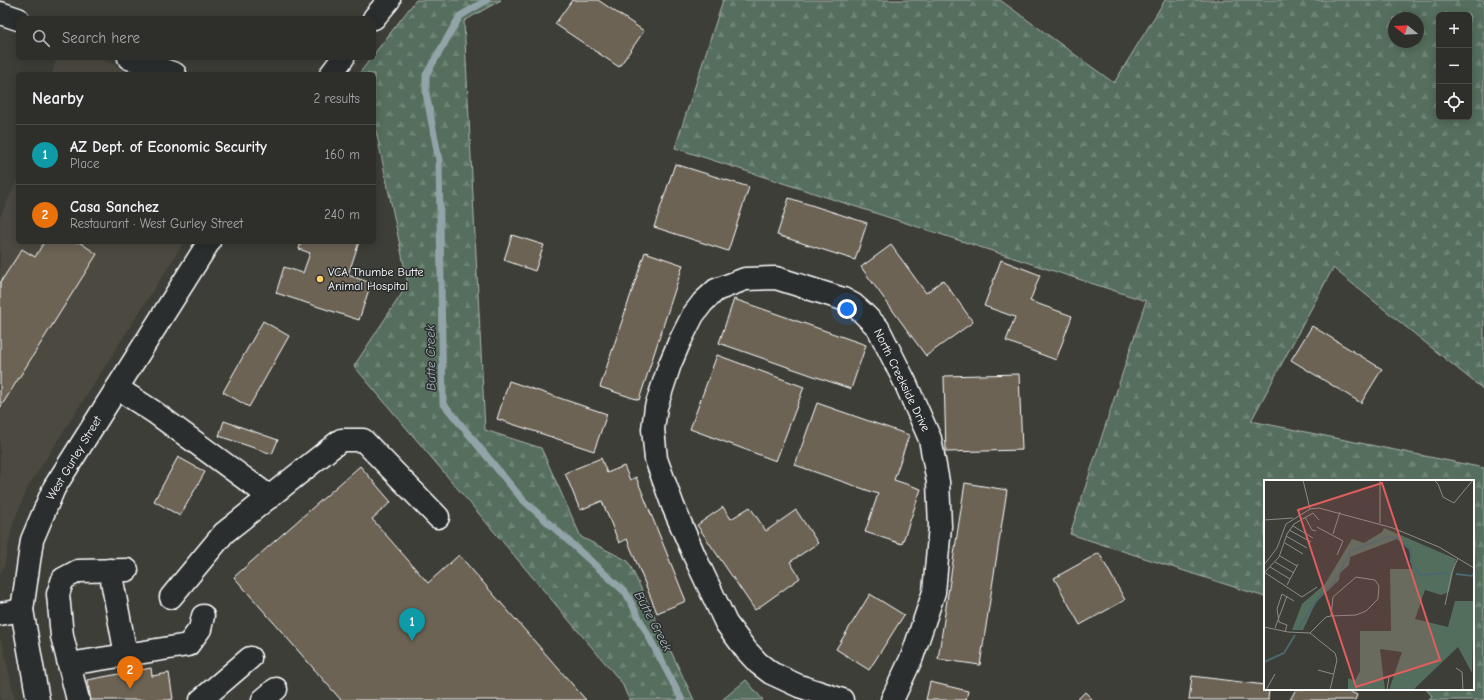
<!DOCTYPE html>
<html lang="en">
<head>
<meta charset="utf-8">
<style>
	:root { --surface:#2e2e2b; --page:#363633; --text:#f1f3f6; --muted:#a7a8a9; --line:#494a47; --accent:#ffd166 }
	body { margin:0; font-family:"Comic Neue",sans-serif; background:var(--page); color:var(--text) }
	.controls { position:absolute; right:12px; top:12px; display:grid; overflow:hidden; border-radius:6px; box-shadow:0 2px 10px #0003 }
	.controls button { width:36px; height:36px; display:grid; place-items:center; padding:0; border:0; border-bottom:1px solid var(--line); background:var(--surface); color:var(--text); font:20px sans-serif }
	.compass { position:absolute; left:1388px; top:12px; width:36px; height:36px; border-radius:50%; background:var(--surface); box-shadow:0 2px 10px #0003; rotate:288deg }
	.you { position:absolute; left:847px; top:309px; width:14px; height:14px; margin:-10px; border:3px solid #fff; border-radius:50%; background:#1a73e8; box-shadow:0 0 0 6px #1a73e833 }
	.badge { display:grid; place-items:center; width:26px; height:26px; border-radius:50%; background:var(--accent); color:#fff; font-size:13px; font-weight:700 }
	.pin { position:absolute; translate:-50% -33px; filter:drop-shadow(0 1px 2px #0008) }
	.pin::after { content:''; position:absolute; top:21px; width:14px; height:12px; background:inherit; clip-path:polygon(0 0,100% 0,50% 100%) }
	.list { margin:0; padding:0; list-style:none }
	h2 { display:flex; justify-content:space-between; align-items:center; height:52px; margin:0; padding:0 16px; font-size:17px }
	h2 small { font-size:13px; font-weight:400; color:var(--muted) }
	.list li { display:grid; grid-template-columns:26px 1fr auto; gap:12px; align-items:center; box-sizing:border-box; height:60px; padding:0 16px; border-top:1px solid var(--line) }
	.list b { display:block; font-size:15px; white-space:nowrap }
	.list p { margin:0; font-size:13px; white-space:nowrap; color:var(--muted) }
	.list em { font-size:13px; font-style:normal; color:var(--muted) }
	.icon { flex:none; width:22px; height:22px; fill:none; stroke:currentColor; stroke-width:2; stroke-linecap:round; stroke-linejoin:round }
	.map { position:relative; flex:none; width:1484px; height:700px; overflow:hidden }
	.search { position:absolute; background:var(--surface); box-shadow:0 2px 10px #0003; left:16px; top:16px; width:360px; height:44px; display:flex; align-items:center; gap:10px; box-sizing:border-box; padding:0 14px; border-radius:6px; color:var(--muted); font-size:15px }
	.panel { position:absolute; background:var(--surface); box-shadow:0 2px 10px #0003; left:16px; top:72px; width:360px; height:172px; border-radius:6px }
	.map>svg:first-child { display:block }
	.built { fill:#4c4941 }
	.forest { fill:url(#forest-firs); stroke:#aab6ae; fill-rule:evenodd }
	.garden { fill:#546e5d; stroke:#aab6ae }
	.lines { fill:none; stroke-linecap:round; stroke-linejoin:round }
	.stream { stroke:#93a4a9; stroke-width:7 }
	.building { fill:#6c6454; stroke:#fff }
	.minor-casing { stroke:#fff; stroke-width:25 }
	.major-casing { stroke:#fff; stroke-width:25 }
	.minor { stroke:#2a2d2e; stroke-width:22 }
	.major { stroke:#2a2d2e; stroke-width:22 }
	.poi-dot { fill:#ffd166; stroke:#2a2d2e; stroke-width:1.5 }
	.labels { text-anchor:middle; stroke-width:3; stroke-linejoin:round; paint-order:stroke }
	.poi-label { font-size:12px; fill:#fff; stroke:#2a2d2e; text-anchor:start }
	.street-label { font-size:12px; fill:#fff; stroke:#2a2d2e }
	.water-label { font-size:13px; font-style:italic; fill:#aebbbe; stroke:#2a2d2e }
	.inset-river { fill:none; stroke:#4b686f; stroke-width:2 }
	.inset-road { fill:none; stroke:#8b8b88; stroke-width:1 }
	.view { fill:#e05e5e; fill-opacity:0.15; stroke:#e05e5e; stroke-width:2 }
	.inset-edge { fill:none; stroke:#fff; stroke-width:2 }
</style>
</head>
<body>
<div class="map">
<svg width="1484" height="700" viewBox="0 0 1484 700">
	<defs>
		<pattern id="forest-firs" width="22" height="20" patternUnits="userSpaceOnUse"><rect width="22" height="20" fill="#546e5d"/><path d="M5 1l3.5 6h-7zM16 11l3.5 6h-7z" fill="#6e8475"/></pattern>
	</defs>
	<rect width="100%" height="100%" fill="#3e3e39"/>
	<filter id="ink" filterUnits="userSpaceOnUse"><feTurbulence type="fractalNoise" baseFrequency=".025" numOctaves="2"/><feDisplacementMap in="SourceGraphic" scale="8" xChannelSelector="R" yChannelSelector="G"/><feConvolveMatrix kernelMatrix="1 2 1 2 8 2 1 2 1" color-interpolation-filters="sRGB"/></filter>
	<g filter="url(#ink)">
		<g class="built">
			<path d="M57 58H96L111 63 130 74H52Z"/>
			<path d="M18 178V242H184L28 487 13 523 4 566 0 575V217Z"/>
			<path d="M0 639 2 642 15 700H0Z"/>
		</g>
		<g class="forest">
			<path d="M416 0H501L464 21 485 430 541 448 581 537 628 561 694 700H629L622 683 354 366 408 284 374 121V74H359L371 58H374V54Z"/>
			<path d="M723 0H1000L1114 83 1165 0H1484V390L1333 268 1251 421 1484 468V700H1428L1432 696 1426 689H1473V481H1265V597L1070 534 1146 301 675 148ZM1439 15H1469V117H1439ZM1394 18H1418V42H1394Z"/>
		</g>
		<path class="garden" d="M746 680 763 700H722Z"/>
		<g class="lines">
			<path class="stream" d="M487 0 460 16 426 75V93L439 160 443 403 522 499 626 593 682 700"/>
		</g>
		<g class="building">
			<path d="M572 0H598L644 31 619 67 555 24Z"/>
			<path d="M675 164 749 187 728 251 654 227Z"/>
			<path d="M789 198 867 223 855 260 777 235Z"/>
			<path d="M512 235 544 245 535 271 504 260Z"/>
			<path d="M44 242H79L97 254 0 408V283L22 249 35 257Z"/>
			<path d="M301 242H359L348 275 371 283 359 320 276 293 284 267 303 273 310 253 299 249Z"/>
			<path d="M891 245 926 293 943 280 973 322 926 356 861 267Z"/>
			<path d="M645 252 683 265 639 400 600 387Z"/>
			<path d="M1001 260 1040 275 1030 301 1072 316 1056 360 1006 341 1015 317 984 306Z"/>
			<path d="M734 299 866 345 851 389 719 343Z"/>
			<path d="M263 321 289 336 249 407 223 392Z"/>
			<path d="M1312 326 1382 369 1361 403 1291 360Z"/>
			<path d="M717 355 804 387 776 461 690 429Z"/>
			<path d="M1019 374 1022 450 946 452 944 376Z"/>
			<path d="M509 381 607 414 594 451 497 419Z"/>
			<path d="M817 403 909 435 894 480 921 489 902 544 865 532 878 494 795 465Z"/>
			<path d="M224 421 278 440 272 454 219 436Z"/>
			<path d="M178 457 205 472 180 516 154 501Z"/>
			<path d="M601 458 607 473 624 466 630 480 636 477 686 601 657 613 627 539 619 543 602 501 580 510 565 473Z"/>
			<path d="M360 466 391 502 372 519 428 583 459 555 586 700H341L234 577Z"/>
			<path d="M965 483 1007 490 980 665 938 659Z"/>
			<path d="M723 507 731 519 750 507 766 531 796 510 818 543 790 562 800 578 755 610 697 525Z"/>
			<path d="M1099 553 1125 600 1080 625 1054 578Z"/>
			<path d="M870 594 904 615 869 670 836 649Z"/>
			<path d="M151 668 152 676 169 673 173 699 168 700H91L87 680Z"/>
			<path d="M1192 676 1265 685V689H1269L1268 700H1189Z"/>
			<path d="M930 682 968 691 966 700H926Z"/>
			<path d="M1296 689H1345L1357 695 1355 700H1290Z"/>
			<path d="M1085 692 1093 700H1077Z"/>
		</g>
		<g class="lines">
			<defs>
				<g id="minor">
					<path d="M0 13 18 19"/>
					<path d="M129 58 175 74"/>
					<path d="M117 388 154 412 270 497"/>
					<path d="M110 570 126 655"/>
					<path d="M171 597 224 533 341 440H363L438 517"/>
					<path d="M0 614 22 610"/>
					<path d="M69 664 188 645 200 629 203 616"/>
					<path d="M78 700 62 636 58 594 63 579 78 571 127 570"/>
					<path d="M201 700 250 658"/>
					<path d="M263 700 276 689"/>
					<path d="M842 700 799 686 771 673 758 663 746 650 726 623 694 555 673 506 656 459 653 429 656 407 670 364 679 343 693 315 703 302 716 290 745 279 776 278 843 299 854 305 863 313 878 328 905 382 930 439 938 482 940 526 934 592 912 657 892 700"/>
				</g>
				<g id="major">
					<path d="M374 18 389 0"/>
					<path d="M331 74 343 58"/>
					<path d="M38 700 22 610 32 540 54 488 209 242"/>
				</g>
			</defs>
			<use href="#minor" class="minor-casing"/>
			<use href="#major" class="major-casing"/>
			<use href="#minor" class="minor"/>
			<use href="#major" class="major"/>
		</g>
	</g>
	<circle class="poi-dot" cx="320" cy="279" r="4"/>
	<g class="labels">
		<g class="poi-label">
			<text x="328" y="276">VCA Thumbe Butte<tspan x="328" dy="14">Animal Hospital</tspan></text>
		</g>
		<g class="street-label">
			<text transform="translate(902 380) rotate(64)" y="4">North Creekside Drive</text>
			<text transform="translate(74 458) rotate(-59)" y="4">West Gurley Street</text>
		</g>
		<g class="water-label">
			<text transform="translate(430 358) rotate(-91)" y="5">Butte Creek</text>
			<text transform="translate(654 621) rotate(62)" y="5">Butte Creek</text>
		</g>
	</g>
	<g transform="translate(1264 480)">
		<rect width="210" height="210" fill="#3e3e39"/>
		<path d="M120 48 192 79 185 112 177 115 161 110 151 139 184 147 191 121H210L208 193 194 167 149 210H125L138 172 116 169 121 210H84V198L91 201 96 191V151H127L126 89H148L145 70 133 59 86 77 85 85 76 93 75 100 52 122 39 150H28L38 124 61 104 88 59 100 63 118 52Z" fill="#546e5d"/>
		<path class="inset-river" d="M192 94 209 96 210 92M34 149 53 120 71 101 87 71 123 57 134 58 147 70V82L156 95 185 93M0 182 20 173 31 155"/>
		<path class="inset-road" d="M39 0 46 29M170 0 174 4 179 17 190 23 209 0M41 37 48 50 52 51M0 40 29 38M116 43V0M29 46 49 58M53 47 79 61 73 75M25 50 47 62M69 54 76 32M22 56 43 68M21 63 39 74M16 76 33 86M11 82 30 93M0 85 13 68 22 44 46 29 55 28 129 48 175 67 210 88M6 87 26 99M0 92 38 117 53 107M0 93 15 77 23 54 30 44 49 33 55 40M92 97 111 100 115 106 114 119 102 131 92 135 67 136 69 117ZM23 105 34 84M181 125 188 92 194 78M15 142 13 129 18 114 30 121M15 142 23 145 21 152M0 147 24 152 46 153 71 173 73 180 66 210M11 148 23 116M46 153 62 137 67 136M192 188 198 192 199 210M54 190 69 194M2 210 11 194M123 210 125 197"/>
		<path class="view" d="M118 3 176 180 92 207 34 30Z"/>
		<rect width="210" height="210" class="inset-edge"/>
	</g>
</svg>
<div class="controls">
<button>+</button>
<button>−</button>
<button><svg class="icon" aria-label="locate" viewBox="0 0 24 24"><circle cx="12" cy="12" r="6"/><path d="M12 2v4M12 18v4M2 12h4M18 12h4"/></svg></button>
</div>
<svg class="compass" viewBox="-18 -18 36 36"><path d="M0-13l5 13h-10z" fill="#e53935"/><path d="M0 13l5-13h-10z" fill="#a7a8a9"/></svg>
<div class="you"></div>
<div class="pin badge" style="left:412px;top:641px;background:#0f9aa8">1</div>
<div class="pin badge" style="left:130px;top:689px;background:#e8710a">2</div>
<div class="search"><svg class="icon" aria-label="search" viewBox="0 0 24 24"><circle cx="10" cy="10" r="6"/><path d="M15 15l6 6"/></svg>Search here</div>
<section class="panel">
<h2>Nearby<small>2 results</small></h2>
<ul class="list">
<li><span class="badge" style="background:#0f9aa8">1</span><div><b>AZ Dept. of Economic Security</b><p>Place</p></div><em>160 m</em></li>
<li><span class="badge" style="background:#e8710a">2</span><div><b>Casa Sanchez</b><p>Restaurant · West Gurley Street</p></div><em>240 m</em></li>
</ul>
</section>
</div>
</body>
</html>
